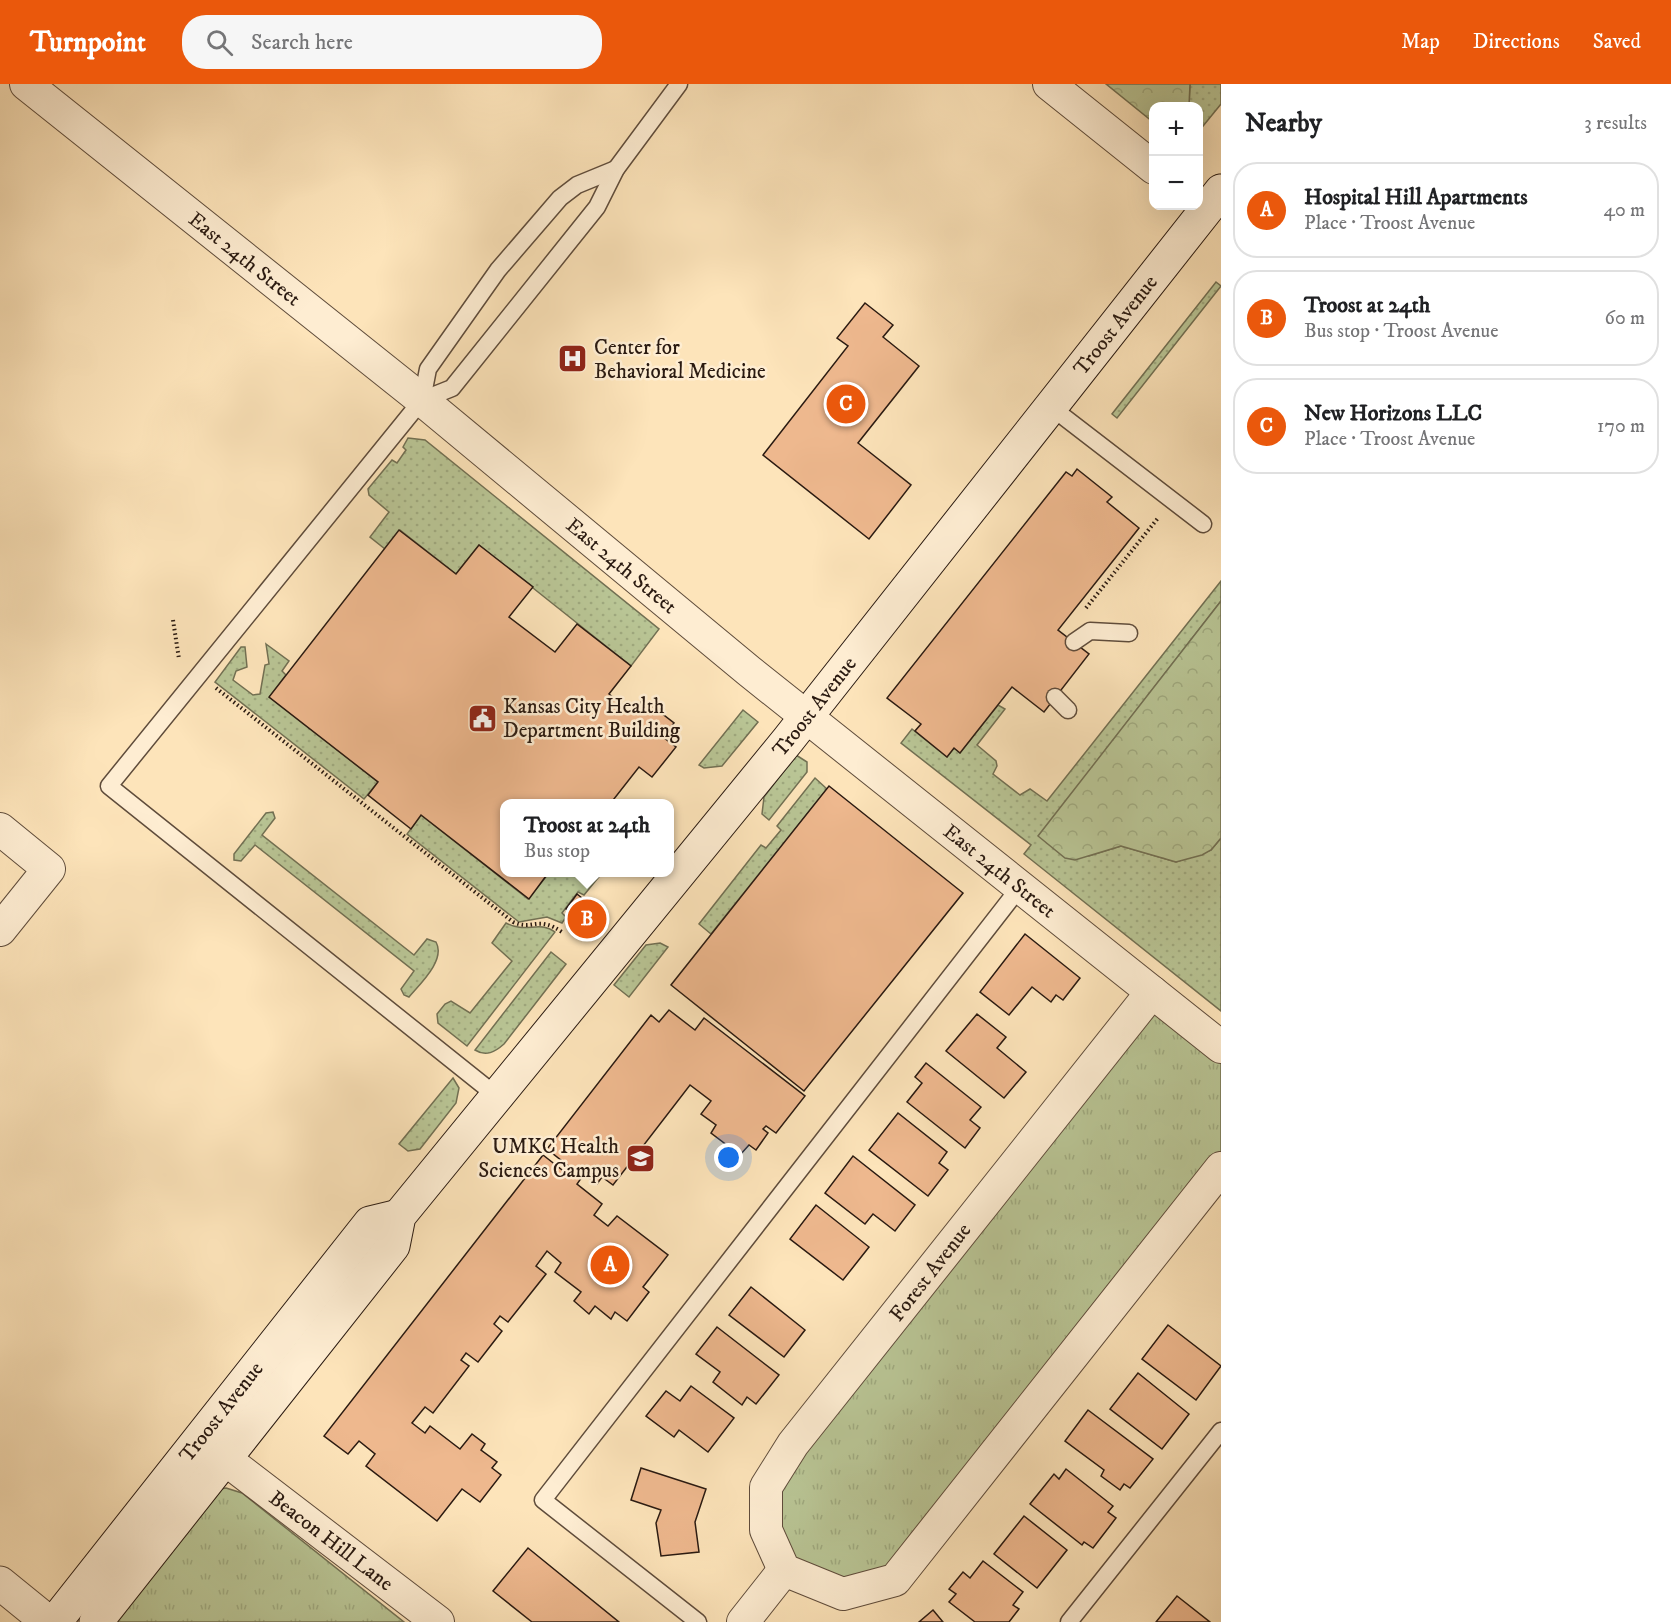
<!DOCTYPE html>
<html lang="en">
<head>
<meta charset="utf-8">
<style>
	:root { --surface:#fff; --page:#f6f6f6; --text:#202124; --muted:#757577; --line:#e0e0e0; --accent:#ea580c }
	body { margin:0; font-family:"IM FELL DW Pica",serif; background:var(--page); color:var(--text) }
	.controls { position:absolute; right:18px; top:18px; display:grid; overflow:hidden; border-radius:12px; box-shadow:0 6px 24px #0002 }
	.controls button { width:54px; height:54px; display:grid; place-items:center; padding:0; border:0; border-bottom:2px solid var(--line); background:var(--surface); color:var(--text); font:30px sans-serif }
	.you { position:absolute; left:729px; top:1074px; width:21px; height:21px; margin:-15px; border:4px solid #fff; border-radius:50%; background:#1a73e8; box-shadow:0 0 0 9px #1a73e833 }
	.badge { display:grid; place-items:center; width:39px; height:39px; border-radius:50%; background:var(--accent); color:#fff; font-size:20px; font-weight:700 }
	.pin { position:absolute; translate:-50% -50%; border:3px solid #fff; box-shadow:0 2px 6px #0006 }
	.popup { position:absolute; left:500px; top:715px; width:174px; height:78px; box-sizing:border-box; display:grid; place-content:center; border-radius:12px; background:var(--surface); filter:drop-shadow(0 2px 4px #0005); font-size:20px; white-space:nowrap; color:var(--muted) }
	.popup b { font-size:22px; color:var(--text) }
	.popup::after { content:''; position:absolute; left:50%; top:100%; margin-left:-12px; border:12px solid transparent; border-top-color:var(--surface) }
	.list { margin:0; padding:0; list-style:none }
	h2 { display:flex; justify-content:space-between; align-items:center; height:78px; margin:0; padding:0 24px; font-size:26px }
	h2 small { font-size:20px; font-weight:400; color:var(--muted) }
	.list li { display:grid; grid-template-columns:39px 1fr auto; gap:18px; align-items:center; box-sizing:border-box; height:96px; margin:0 12px 12px; padding:0 12px; border:2px solid var(--line); border-radius:24px }
	.list b { display:block; font-size:22px; white-space:nowrap }
	.list p { margin:0; font-size:20px; white-space:nowrap; color:var(--muted) }
	.list em { font-size:20px; font-style:normal; color:var(--muted) }
	.icon { flex:none; width:33px; height:33px; fill:none; stroke:currentColor; stroke-width:2; stroke-linecap:round; stroke-linejoin:round }
	.map { position:relative; flex:none; width:1221px; height:1538px; overflow:hidden }
	header { display:flex; align-items:center; gap:36px; box-sizing:border-box; height:84px; padding:0 30px; background:var(--accent); color:#fff }
	header strong { font-size:28px }
	nav { display:flex; gap:33px; margin-inline-start:auto; font-size:21px }
	.search { width:420px; height:54px; background:var(--page); display:flex; align-items:center; gap:15px; box-sizing:border-box; padding:0 21px; border-radius:24px; color:var(--muted); font-size:22px }
	main { display:flex }
	aside { flex:1; background:var(--surface) }
	.map>svg:first-child { display:block }
	.grass { fill:url(#grass-dots); stroke:#727053; stroke-width:1.5 }
	.forest { fill:url(#forest-crowns); stroke:#727053; stroke-width:1.5 }
	.park { fill:url(#park-tufts); stroke:#727053; stroke-width:1.5 }
	.building { fill:#eeb88e; stroke:#2a1a11; stroke-width:1.5 }
	.lines { fill:none; stroke-linecap:round; stroke-linejoin:round }
	.service-casing { stroke:#5f4c3b; stroke-width:19 }
	.minor-casing { stroke:#5f4c3b; stroke-width:34 }
	.tertiary-casing { stroke:#5f4c3b; stroke-width:35 }
	.secondary-casing { stroke:#2a1a11; stroke-width:35 }
	.path { stroke:#2a1a11; stroke-width:4; stroke-dasharray:1.5 3; stroke-linecap:butt }
	.service { stroke:#feedd2; stroke-width:16 }
	.minor { stroke:#feedd2; stroke-width:32 }
	.tertiary { stroke:#feedd2; stroke-width:33 }
	.secondary { stroke:#feedd2; stroke-width:33 }
	.labels { text-anchor:middle; stroke-width:5; stroke-linejoin:round; paint-order:stroke }
	.street-label { font-size:21px; fill:#2a1a11; stroke:#feedd2 }
	.poi-label { font-size:21px; fill:#2a1a11; stroke:#feedd2; text-anchor:start }
</style>
</head>
<body>
<header>
<strong>Turnpoint</strong>
<div class="search"><svg class="icon" aria-label="search" viewBox="0 0 24 24"><circle cx="10" cy="10" r="6"/><path d="M15 15l6 6"/></svg>Search here</div>
<nav><a>Map</a><a>Directions</a><a>Saved</a></nav>
</header>
<main>
<div class="map">
<svg width="1221" height="1538" viewBox="0 0 1221 1538">
	<defs>
		<pattern id="grass-dots" width="8" height="8" patternUnits="userSpaceOnUse" patternTransform="scale(1.5)"><rect width="8" height="8" fill="#b9c595"/><path d="M2 2h.1M6 6h.1" fill="none" stroke="#9fa97f" stroke-width="1.8" stroke-linecap="round"/></pattern>
		<pattern id="forest-crowns" width="20" height="18" patternUnits="userSpaceOnUse" patternTransform="scale(1.5)"><rect width="20" height="18" fill="#b9c595"/><path d="M2 6a3 3 0 1 1 6 0M12 15a3 3 0 1 1 6 0" fill="none" stroke="#9fa97f"/></pattern>
		<pattern id="park-tufts" width="24" height="20" patternUnits="userSpaceOnUse" patternTransform="scale(1.5)"><rect width="24" height="20" fill="#b9c595"/><path d="M3 7l-1-3M5 7V3M7 7l1-3M15 17l-1-3M17 17v-4M19 17l1-3" fill="none" stroke="#9fa97f"/></pattern>
	</defs>
	<rect width="100%" height="100%" fill="#fde4ba"/>
	<filter id="stains"><feTurbulence type="fractalNoise" baseFrequency=".00333" numOctaves="4"/><feColorMatrix values="0 0 0 0 .2 0 0 0 0 .09 0 0 0 0 .02 0 0 0 .5 -.17"/></filter>
	<radialGradient id="worn" r=".72"><stop offset=".6" stop-color="#630" stop-opacity="0"/><stop offset="1" stop-color="#630" stop-opacity=".3"/></radialGradient>
	<g class="grass">
		<path d="M1190 0H1221V20L1199 47 1198 22H1189Z"/>
		<path d="M1216 198 1221 202 1117 334 1112 330Z"/>
		<path d="M408 354 425 356 659 545 631 582 479 461 456 490 400 446 385 465 370 453 389 428 369 411 368 405 392 376 397 379 406 366 403 363Z"/>
		<path d="M1221 497V517L1039 752 1089 772 1121 762 1176 778 1211 766 1221 754V927L1024 770 1031 761 901 659 912 645 947 673 954 664 960 669 998 621 1005 625 977 661 996 677 997 682 993 690 1020 711 1030 705 1047 717Z"/>
		<path d="M266 560 289 577 282 587 286 591 270 612 378 698 364 715 215 598 241 563H245L247 583 236 587 233 596 253 611 260 610 265 581 269 580Z"/>
		<path d="M743 626 758 638 722 682 704 684 699 681Z"/>
		<path d="M796 671 807 678V688L769 736 762 730 764 713Z"/>
		<path d="M815 694 827 705 711 850 699 840 761 761 766 764 781 746 777 742Z"/>
		<path d="M273 728 275 734 262 751 414 871 427 855 436 858C446 876 420 900 409 913L404 911 401 905 414 887 255 761 241 777 234 776V770L266 729Z"/>
		<path d="M421 731 528 815 549 789H602L584 811 578 808 562 829 566 833 562 839 547 833 519 838 407 750Z"/>
		<path d="M506 839C526 850 539 836 555 848L467 962 438 939 437 930 445 920 451 917 470 929 512 877 492 859Z"/>
		<path d="M660 859 668 863 629 913 614 901 646 861Z"/>
		<path d="M551 868 566 880 504 960C495 968 486 973 475 966Z"/>
		<path d="M453 994 459 1004 456 1019 420 1065 408 1067 399 1060Z"/>
	</g>
	<g class="forest">
		<path d="M1106 0H1190L1189 22H1154L1153 38Z"/>
		<path d="M1221 517V754L1211 766 1202 771 1176 778 1121 762 1075 776 1065 774 1038 752Z"/>
	</g>
	<g class="park">
		<path d="M1153 925 1221 977V1071L901 1476 845 1499 792 1478 774 1430 786 1385Z"/>
		<path d="M226 1404 242 1409 404 1538H113L220 1405Z"/>
	</g>
	<g class="building">
		<path d="M865 219 893 241 883 253 919 282 858 359 911 401 869 455 763 371 848 262 837 254Z"/>
		<path d="M1077 385 1112 413 1107 418 1139 444 1058 546 1089 570 1044 628 1012 603 960 669 954 664 947 673 915 647 921 640 887 614 1066 388 1072 392Z"/>
		<path d="M399 446 456 490 479 461 533 503 509 533 555 568 577 540 631 582 609 610 633 629 643 615 674 639 663 653 676 663 652 693 639 683 610 720H504V788H549L529 815 421 731 411 745 368 711 378 698 269 613Z"/>
		<path d="M829 702 963 809 804 1007 671 901Z"/>
		<path d="M577 810 582 814 570 829 566 825Z"/>
		<path d="M1025 850 1080 894 1063 916 1056 911 1051 918 1032 903 1009 931 980 908Z"/>
		<path d="M669 926 695 946 704 934 805 1012 776 1049 766 1042 763 1045 768 1049 756 1066 749 1061 740 1071 711 1049 716 1041 701 1030 711 1017 690 1001 613 1101 602 1093 597 1100 584 1090 577 1100 602 1120 594 1131 608 1142 617 1132 668 1171 643 1203 649 1208 627 1237 615 1228 611 1235 595 1222 589 1230 574 1217 581 1208 555 1188 561 1179 547 1167 536 1182 546 1190 508 1238 500 1232 494 1240 502 1247 478 1278 466 1269 461 1276 469 1282 433 1329 425 1323 412 1339 425 1349 430 1342 460 1365 472 1350 485 1360 481 1366 497 1378 492 1384 501 1391 480 1418 462 1405 437 1437 366 1382 375 1370 359 1357 348 1370 324 1352 543 1071 566 1089 571 1084 547 1065 651 931 659 938Z"/>
		<path d="M977 930 1006 953 997 964 1026 988 1004 1014 946 967Z"/>
		<path d="M926 979 981 1023 970 1036 980 1044 965 1064 907 1018 922 999 915 993Z"/>
		<path d="M898 1029 947 1068 939 1079 948 1086 928 1112 869 1066Z"/>
		<path d="M853 1072 915 1121 895 1147 873 1130 865 1140 825 1109Z"/>
		<path d="M816 1121 869 1163 843 1196 790 1155Z"/>
		<path d="M751 1203 805 1246 784 1273 729 1231Z"/>
		<path d="M1168 1241 1221 1282 1196 1316 1142 1275Z"/>
		<path d="M717 1243 779 1291 756 1320 747 1313 742 1321 713 1298 720 1288 696 1270Z"/>
		<path d="M1138 1289 1189 1330 1162 1365 1110 1325Z"/>
		<path d="M691 1302 734 1334 708 1368 679 1346 674 1353 646 1332 666 1307 680 1317Z"/>
		<path d="M1088 1326 1153 1375 1130 1404 1124 1400 1120 1406 1101 1392 1104 1386 1065 1357Z"/>
		<path d="M641 1384 706 1405 695 1438 699 1468 661 1472 656 1439 661 1426 631 1416Z"/>
		<path d="M1066 1385 1113 1422 1108 1428 1116 1434 1093 1464 1084 1458 1082 1461 1030 1420 1054 1390 1059 1395Z"/>
		<path d="M1024 1432 1067 1466 1037 1504 994 1470Z"/>
		<path d="M528 1464 619 1538H532L493 1507Z"/>
		<path d="M983 1477 1023 1508 1013 1521 1019 1525 1009 1538H975L949 1518 956 1510 949 1505 963 1488 970 1494Z"/>
		<path d="M1177 1512 1210 1538H1156Z"/>
		<path d="M933 1526 943 1538H919Z"/>
	</g>
	<g class="lines">
		<defs>
			<g id="service">
				<path d="M422 316 452 304 597 123 616 85 679 0"/>
				<path d="M1051 323 1203 440"/>
				<path d="M1074 558 1090 547 1129 549"/>
				<path d="M1055 613 1068 626"/>
				<path d="M498 1013 109 702 422 316 428 285 498 186 560 114 577 101 616 85"/>
				<path d="M698 1538 543 1416 1020 803"/>
				<path d="M1069 1538 1221 1347"/>
			</g>
			<g id="minor">
				<path id="s1" d="M26 0 422 316 749 587 1221 963"/>
				<path d="M1049 0 1154 84"/>
				<path d="M0 745 49 785 0 846"/>
				<path d="M1152 908 793 1360 766 1403V1446L784 1486 843 1510 895 1496 1221 1084"/>
				<path id="s2" d="M225 1375 438 1538"/>
				<path d="M743 1538 784 1486"/>
			</g>
			<path id="tertiary" d="M0 1499 48 1538"/>
			<g id="secondary">
				<path id="s3" d="M55 1538 370 1139 399 1132"/>
				<path id="s4" d="M96 1538 393 1162 399 1132 788 656 1221 107"/>
			</g>
		</defs>
		<use href="#service" class="service-casing"/>
		<use href="#minor" class="minor-casing"/>
		<use href="#tertiary" class="tertiary-casing"/>
		<use href="#secondary" class="secondary-casing"/>
		<g class="path">
			<path d="M1086 524 1158 434"/>
			<path d="M173 536 179 575"/>
			<path d="M216 604 513 838C533 847 537 831 562 848"/>
		</g>
		<use href="#service" class="service"/>
		<use href="#minor" class="minor"/>
		<use href="#tertiary" class="tertiary"/>
		<use href="#secondary" class="secondary"/>
	</g>
	<defs>
		<symbol id="hospital-square" viewBox="-11 -11 22 22"><rect x="-9" y="-9" width="18" height="18" rx="4" fill="#8f2418" stroke="#feedd2"/><path d="M-5-5h3v3.5h4V-5h3V5h-3V1.5h-4V5h-3Z" fill="#fff"/></symbol>
		<symbol id="civic-square" viewBox="-11 -11 22 22"><rect x="-9" y="-9" width="18" height="18" rx="4" fill="#8f2418" stroke="#feedd2"/><path d="M-.6-6.5H3V-4.5H.6V-3L4-1V1h2V6H-6V1h2V-1L-.6-3ZM-1.2 2.5V6h2.4V2.5Z" fill="#fff"/></symbol>
		<symbol id="university-square" viewBox="-11 -11 22 22"><rect x="-9" y="-9" width="18" height="18" rx="4" fill="#8f2418" stroke="#feedd2"/><path d="M0-5L7-2L0 1L-7-2ZM-4 1L0 2.5L4 1V4Q0 6-4 4Z" fill="#fff"/></symbol>
	</defs>
	<g fill-rule="evenodd">
		<use href="#hospital-square" x="556" y="258" width="33" height="33"/>
		<use href="#civic-square" x="466" y="618" width="33" height="33"/>
		<use href="#university-square" x="624" y="1058" width="33" height="33"/>
	</g>
	<g class="labels">
		<g class="street-label">
			<text dy="7" stroke="none"><textPath href="#s1" startOffset="280">East 24th Street</textPath></text>
			<text dy="7" stroke="none"><textPath href="#s4" startOffset="1653">Troost Avenue</textPath></text>
			<text dy="7" stroke="none"><textPath href="#s1" startOffset="766">East 24th Street</textPath></text>
			<text dy="7" stroke="none"><textPath href="#s4" startOffset="1167">Troost Avenue</textPath></text>
			<text dy="7" stroke="none"><textPath href="#s1" startOffset="1252">East 24th Street</textPath></text>
			<text transform="translate(930 1188) rotate(-52)" y="7">Forest Avenue</text>
			<text dy="7" stroke="none"><textPath href="#s3" startOffset="268">Troost Avenue</textPath></text>
			<text dy="7" stroke="none"><textPath href="#s2" startOffset="134">Beacon Hill Lane</textPath></text>
		</g>
		<g class="poi-label">
			<text x="594" y="270">Center for<tspan x="594" dy="24">Behavioral Medicine</tspan></text>
			<text x="503" y="629">Kansas City Health<tspan x="503" dy="24">Department Building</tspan></text>
			<text x="619" y="1069" text-anchor="end">UMKC Health<tspan x="619" dy="24">Sciences Campus</tspan></text>
		</g>
	</g>
	<rect width="100%" height="100%" filter="url(#stains)"/>
	<rect width="100%" height="100%" fill="url(#worn)"/>
</svg>
<div class="controls">
<button>+</button>
<button>−</button>
</div>
<div class="you"></div>
<div class="pin badge" style="left:610px;top:1181px">A</div>
<div class="pin badge" style="left:587px;top:835px">B</div>
<div class="popup"><b>Troost at 24th</b>Bus stop</div>
<div class="pin badge" style="left:846px;top:320px">C</div>
</div>
<aside>
<h2>Nearby<small>3 results</small></h2>
<ul class="list">
<li><span class="badge">A</span><div><b>Hospital Hill Apartments</b><p>Place · Troost Avenue</p></div><em>40 m</em></li>
<li><span class="badge">B</span><div><b>Troost at 24th</b><p>Bus stop · Troost Avenue</p></div><em>60 m</em></li>
<li><span class="badge">C</span><div><b>New Horizons LLC</b><p>Place · Troost Avenue</p></div><em>170 m</em></li>
</ul>
</aside>
</main>
</body>
</html>
